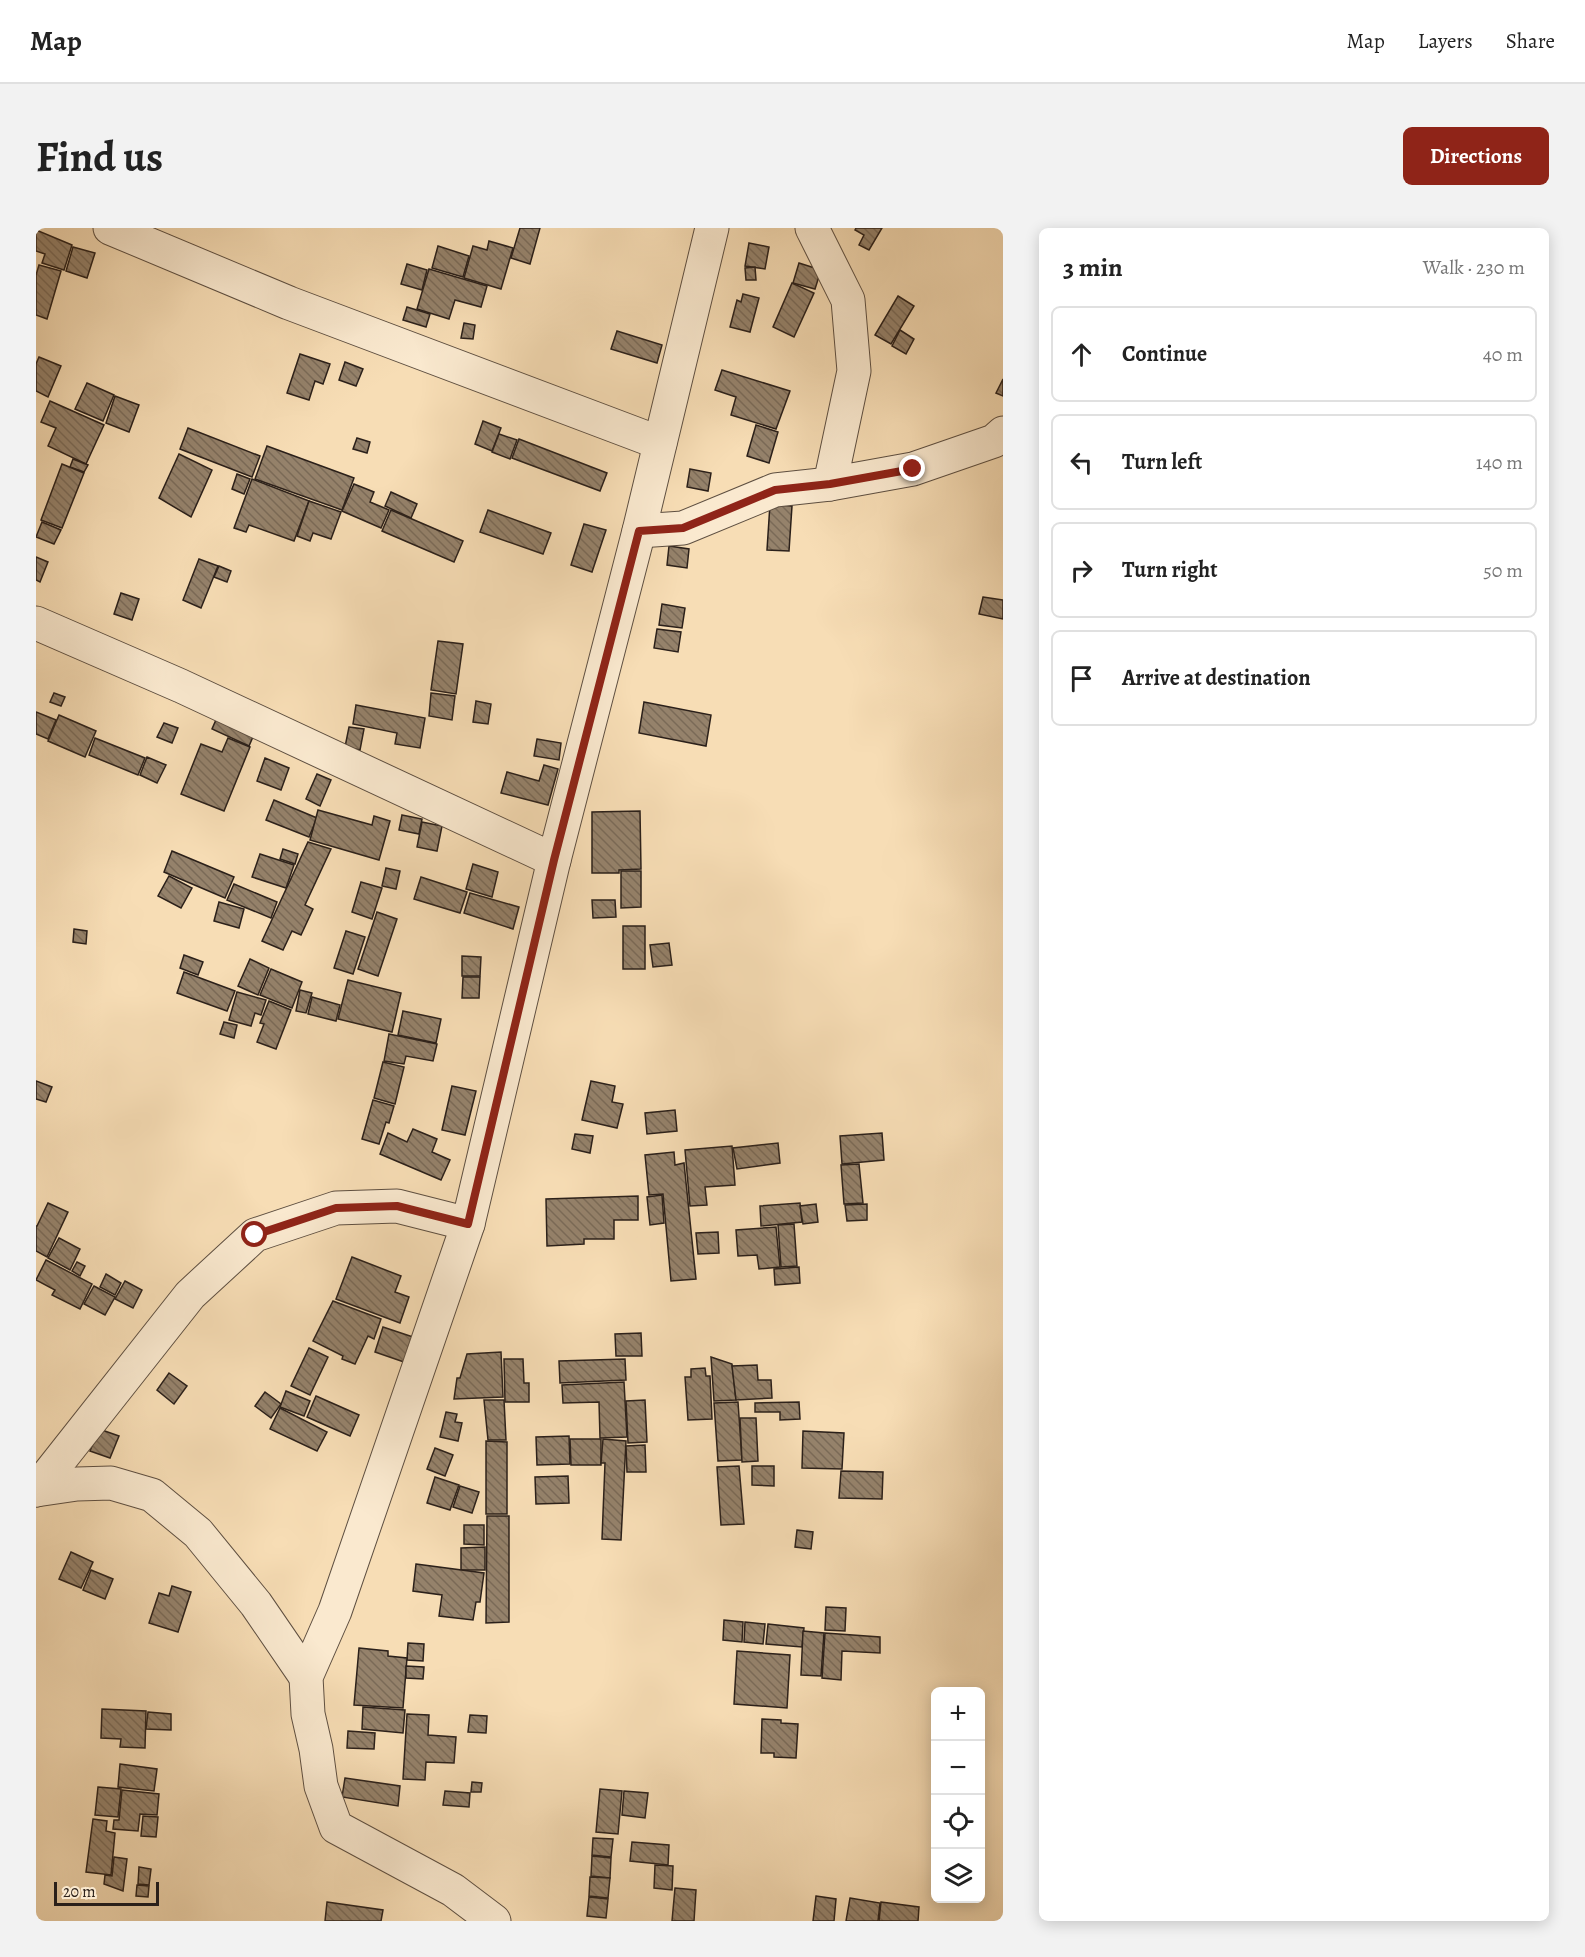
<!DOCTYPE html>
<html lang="en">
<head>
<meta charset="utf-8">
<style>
	:root { --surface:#fff; --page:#f2f2f2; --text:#222; --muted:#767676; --line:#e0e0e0; --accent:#8f2418 }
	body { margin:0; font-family:Alegreya,serif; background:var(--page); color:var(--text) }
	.controls { position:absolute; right:18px; bottom:18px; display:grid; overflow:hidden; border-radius:9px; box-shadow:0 3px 15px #0003 }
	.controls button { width:54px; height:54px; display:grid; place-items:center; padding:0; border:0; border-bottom:2px solid var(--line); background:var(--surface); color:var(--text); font:30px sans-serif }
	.scale { position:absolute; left:18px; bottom:15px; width:105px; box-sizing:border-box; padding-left:6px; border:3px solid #2b201a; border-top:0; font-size:16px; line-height:21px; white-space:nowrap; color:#2b201a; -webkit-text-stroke:4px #fae9cf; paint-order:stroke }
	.stop { position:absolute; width:18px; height:18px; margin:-14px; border:4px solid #8f2418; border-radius:50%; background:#fff }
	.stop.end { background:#8f2418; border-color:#fff; box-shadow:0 2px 6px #0008 }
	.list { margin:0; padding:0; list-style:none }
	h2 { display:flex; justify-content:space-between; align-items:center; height:78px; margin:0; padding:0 24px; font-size:26px }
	h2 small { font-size:20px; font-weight:400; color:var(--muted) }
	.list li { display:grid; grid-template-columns:39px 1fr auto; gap:18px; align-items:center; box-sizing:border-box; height:96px; margin:0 12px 12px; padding:0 12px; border:2px solid var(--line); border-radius:9px }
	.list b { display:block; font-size:22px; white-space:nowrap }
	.list em { font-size:20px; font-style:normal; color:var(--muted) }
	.icon { flex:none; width:33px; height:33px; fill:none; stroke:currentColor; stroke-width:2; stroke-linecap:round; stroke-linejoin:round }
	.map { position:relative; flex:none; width:967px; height:1693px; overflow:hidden; border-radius:9px }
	header { display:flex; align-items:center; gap:36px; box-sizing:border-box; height:84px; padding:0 30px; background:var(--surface); border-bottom:2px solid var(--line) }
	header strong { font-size:28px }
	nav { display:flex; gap:33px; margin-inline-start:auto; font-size:21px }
	.intro { display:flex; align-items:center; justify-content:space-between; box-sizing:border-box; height:144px; padding:0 36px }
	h1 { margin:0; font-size:42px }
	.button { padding:15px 27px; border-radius:9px; background:var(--accent); color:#fff; font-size:21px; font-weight:700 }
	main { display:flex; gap:36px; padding:0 36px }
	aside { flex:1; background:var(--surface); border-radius:9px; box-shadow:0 3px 15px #0003 }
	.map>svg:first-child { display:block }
	.building { fill:url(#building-back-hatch); stroke:#2b201a; stroke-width:1.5 }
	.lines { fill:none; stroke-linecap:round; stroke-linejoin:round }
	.street-casing { stroke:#5e4f41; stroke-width:35 }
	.street { stroke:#fae9cf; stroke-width:33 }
	.route { stroke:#8f2418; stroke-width:8 }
</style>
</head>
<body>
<header>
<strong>Map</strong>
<nav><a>Map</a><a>Layers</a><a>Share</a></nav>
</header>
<div class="intro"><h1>Find us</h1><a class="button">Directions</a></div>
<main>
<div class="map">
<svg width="967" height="1693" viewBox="0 0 967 1693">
	<defs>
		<pattern id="building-back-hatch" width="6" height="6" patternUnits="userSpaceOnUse" patternTransform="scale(1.5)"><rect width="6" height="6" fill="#95826b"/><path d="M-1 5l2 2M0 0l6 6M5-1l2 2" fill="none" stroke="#7a6a57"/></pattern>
	</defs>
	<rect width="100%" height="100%" fill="#f7ddb5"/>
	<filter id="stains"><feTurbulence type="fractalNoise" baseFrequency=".00333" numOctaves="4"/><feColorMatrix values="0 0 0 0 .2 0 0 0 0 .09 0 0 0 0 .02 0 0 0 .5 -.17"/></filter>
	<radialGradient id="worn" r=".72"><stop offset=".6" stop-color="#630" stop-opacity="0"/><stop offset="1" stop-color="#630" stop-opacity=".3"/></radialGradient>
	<g class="building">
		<path d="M484 0H504L494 36 475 30Z"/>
		<path d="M820 0H846L833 22 823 17 828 7 819 2Z"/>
		<path d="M0 2 36 17 28 42 6 35 9 26 0 23Z"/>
		<path d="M453 13 477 20 465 61 428 50 437 18 451 22Z"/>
		<path d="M713 15 733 19 729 41 709 38Z"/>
		<path d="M402 18 433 28 427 49 396 40Z"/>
		<path d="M37 19 59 25 51 50 30 43Z"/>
		<path d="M763 35 785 42 779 61 757 55Z"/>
		<path d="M371 36 391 42 386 62 365 56Z"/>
		<path d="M3 37 25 43 11 91 0 87V47Z"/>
		<path d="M719 39 720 52H710L709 40Z"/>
		<path d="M393 41 451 58 445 79 419 72 413 91 381 81Z"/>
		<path d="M756 55 778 65 758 109 737 99Z"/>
		<path d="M707 66 723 70 714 104 694 99 701 72 705 74Z"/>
		<path d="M862 68 878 78 855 116 839 107Z"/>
		<path d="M371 79 394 86 390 99 367 92Z"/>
		<path d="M428 95 439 97 437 111 425 110Z"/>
		<path d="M864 102 878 111 870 126 856 118Z"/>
		<path d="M581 103 626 117 621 135 575 121Z"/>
		<path d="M264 126 294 136 287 156 279 153 273 172 251 165Z"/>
		<path d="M3 129 25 138 12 169 0 163V136Z"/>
		<path d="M309 134 327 141 320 158 303 152Z"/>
		<path d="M686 142 754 163 740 201 695 187 700 169 679 162Z"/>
		<path d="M967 151V168L960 165Z"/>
		<path d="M51 155 78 167 67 193 39 181Z"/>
		<path d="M79 168 103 177 93 204 70 195Z"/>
		<path d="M14 173 68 197 50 236 12 218 20 200 5 194Z"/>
		<path d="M447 193 465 200 456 223 439 216Z"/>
		<path d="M720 197 742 204 733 235 711 228Z"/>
		<path d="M152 200 224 228 216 249 144 221Z"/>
		<path d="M463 206 481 212 474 231 456 224Z"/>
		<path d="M321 210 334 214 331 225 317 221Z"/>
		<path d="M483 211 571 245 564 263 476 230Z"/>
		<path d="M231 218 318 250 306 282 219 251Z"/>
		<path d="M143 226 176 242 155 289 123 270Z"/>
		<path d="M37 231 52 237 48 244 34 239Z"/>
		<path d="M26 236 48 245 26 300 5 292Z"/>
		<path d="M654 241 675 245 672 263 651 259Z"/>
		<path d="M201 246 214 251 208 266 196 261Z"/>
		<path d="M216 251 273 273 258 313 213 297 210 304 198 300Z"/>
		<path d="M318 256 338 264 334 274 353 282 345 300 306 283Z"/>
		<path d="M355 264 381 276 375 290 349 278Z"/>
		<path d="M273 273 305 284 295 311 277 305 274 313 261 308Z"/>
		<path d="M734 276 756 278 753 323 731 322Z"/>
		<path d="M355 282 427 313 418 334 346 303Z"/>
		<path d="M452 282 515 305 507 326 444 304Z"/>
		<path d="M6 294 25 302 18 316 0 309Z"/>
		<path d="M548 296 570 302 556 344 535 337Z"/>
		<path d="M633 318 653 321 651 340 631 337Z"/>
		<path d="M0 329 12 334 4 354 0 352Z"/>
		<path d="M163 331 182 338 165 380 147 372Z"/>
		<path d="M183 338 195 343 191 354 178 349Z"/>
		<path d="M85 365 103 371 96 392 78 386Z"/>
		<path d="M947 369 967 372V391L943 386Z"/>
		<path d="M626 376 649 380 646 400 623 397Z"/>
		<path d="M621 401 645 404 642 424 618 420Z"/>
		<path d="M402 413 427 416 420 466 395 462Z"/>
		<path d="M18 465 29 469 25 478 14 474Z"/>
		<path d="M395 465 419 468 416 492 393 488Z"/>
		<path d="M440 473 455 476 452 496 437 494Z"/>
		<path d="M608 474 675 487 670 518 603 505Z"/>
		<path d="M320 477 389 490 384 520 359 516 361 505 317 496Z"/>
		<path d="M0 484 20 492 12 511 0 506Z"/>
		<path d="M183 485 220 502 213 518 176 501Z"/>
		<path d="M23 487 60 503 49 529 12 513Z"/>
		<path d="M128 495 142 500 136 515 121 509Z"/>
		<path d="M313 499 328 501 324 522 309 519Z"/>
		<path d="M59 510 109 530 102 547 53 527Z"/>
		<path d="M192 510 214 519 188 583 145 566 165 516 186 524Z"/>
		<path d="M501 511 525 515 523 532 498 528Z"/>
		<path d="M111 529 130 537 121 555 104 547Z"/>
		<path d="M229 530 253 540 245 562 221 553Z"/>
		<path d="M508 537 522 541 512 577 465 565 471 544 503 553Z"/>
		<path d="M281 546 295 552 284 578 270 571Z"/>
		<path d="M238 572 281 590 273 609 230 592Z"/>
		<path d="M282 582 336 597 338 588 354 593 343 632 274 612Z"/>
		<path d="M604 583 605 641 583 642V645H556V584Z"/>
		<path d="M366 587 386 591 383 606 363 602Z"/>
		<path d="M386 594 406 598 401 623 381 619Z"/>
		<path d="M272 614 295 621 269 677 277 681 265 707 256 703 247 722 226 713Z"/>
		<path d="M247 621 262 626 259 636 244 631Z"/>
		<path d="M136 623 198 649 189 670 128 644Z"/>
		<path d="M224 626 258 637 250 660 216 649Z"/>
		<path d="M437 636 462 644 456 669 430 661Z"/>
		<path d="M350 640 364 643 360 661 346 658Z"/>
		<path d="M585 643H605V679L585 680Z"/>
		<path d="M133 648 156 660 145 680 122 668Z"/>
		<path d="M385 649 431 664 424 685 378 671Z"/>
		<path d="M325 654 346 660 336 691 316 684Z"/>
		<path d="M198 656 241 674 235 690 191 672Z"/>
		<path d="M434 665 483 679 477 701 428 685Z"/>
		<path d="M556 672H579L580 689 557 690Z"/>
		<path d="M183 674 208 681 203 700 178 693Z"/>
		<path d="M341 684 361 691 342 748 322 741Z"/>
		<rect x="587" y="698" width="22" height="43"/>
		<path d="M38 701 51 703 50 716 37 714Z"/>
		<path d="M310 703 329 709 317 746 298 740Z"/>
		<path d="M633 715 636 737 617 739 614 717Z"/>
		<path d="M148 727 167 734 162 747 144 740Z"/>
		<path d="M426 728 445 729 444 748H426Z"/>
		<path d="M214 731 233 740 222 767 202 758Z"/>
		<path d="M235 741 266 754 256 780 224 767Z"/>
		<path d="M148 744 199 763 191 783 141 765Z"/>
		<path d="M427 749H444L443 770H426Z"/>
		<path d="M312 752 365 765 356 804 302 791Z"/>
		<path d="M264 762 276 765 270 785 260 783Z"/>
		<path d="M201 764 230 772 225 787 219 785 215 798 193 792Z"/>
		<path d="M276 769 304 777 300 793 272 786Z"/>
		<path d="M233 773 255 782 240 821 221 814 228 796 224 795Z"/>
		<path d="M367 783 405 791 400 815 362 807Z"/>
		<path d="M188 794 201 797 198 810 184 806Z"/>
		<path d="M353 806 401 816 397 833 370 828 368 836 348 833Z"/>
		<path d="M347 834 368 839 359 876 338 870Z"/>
		<path d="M0 853 16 859 10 874 0 871Z"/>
		<path d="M555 853 579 858 576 874 587 876 581 900 546 892Z"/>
		<path d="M416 858 440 863 429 907 406 902Z"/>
		<path d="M337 872 358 878 353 895 350 894 343 916 326 911Z"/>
		<path d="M639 882 641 903 611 906 609 885Z"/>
		<path d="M377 901 401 911 396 924 414 932 405 952 344 926 352 905 371 914Z"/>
		<path d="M846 905 848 932 806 936 804 908Z"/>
		<path d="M539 906 557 908 554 925 536 921Z"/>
		<path d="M742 915 744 935 701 941 697 920Z"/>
		<path d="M696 918 699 957 669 959 671 977 654 978 649 922Z"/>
		<path d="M638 924 639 937 648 935 660 1051 635 1053 627 966 613 967 609 927Z"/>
		<path d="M823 936 827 975 808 976 805 937Z"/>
		<path d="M626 967 628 995 614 997 611 969Z"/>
		<path d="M602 968V992H578V1011H548V1016L511 1018 510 971Z"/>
		<path d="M12 975 32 984 11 1029 0 1023V998H1Z"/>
		<path d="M764 975 766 994 725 998 724 978Z"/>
		<path d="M780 976 782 994 767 996 764 978Z"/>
		<path d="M831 976V992L811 993 809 977Z"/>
		<path d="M758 996 761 1038 745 1039 742 997Z"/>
		<path d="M740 999 744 1039 723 1041 721 1027 702 1028 700 1002Z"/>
		<path d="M682 1004 683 1025 662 1026 660 1005Z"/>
		<path d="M23 1010 44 1021 34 1042 12 1030Z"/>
		<path d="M316 1029 365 1048 359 1064 373 1069 364 1095 300 1071Z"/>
		<path d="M10 1032 56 1056 44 1081 16 1067 19 1062 0 1052Z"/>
		<path d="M41 1034 49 1038 44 1048 36 1043Z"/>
		<path d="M763 1039 764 1055 739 1057 738 1041Z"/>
		<path d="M70 1046 85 1055 79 1067 64 1059Z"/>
		<path d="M89 1053 106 1062 97 1080 79 1071Z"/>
		<path d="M58 1058 79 1069 69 1087 48 1076Z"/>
		<path d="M297 1073 345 1091 338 1111 332 1108 319 1136 306 1131 307 1128 277 1113Z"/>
		<path d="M347 1099 377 1109 368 1134 339 1124Z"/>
		<path d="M605 1105 606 1128H580L579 1106Z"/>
		<path d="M273 1120 292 1129 274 1167 255 1158Z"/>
		<path d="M465 1124 467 1169 418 1171 421 1150H424L431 1126Z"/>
		<path d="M675 1129 696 1136 700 1172 678 1173Z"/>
		<path d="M468 1131H487L488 1155H493V1174H469Z"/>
		<path d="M589 1131 590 1152 524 1155 523 1133Z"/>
		<path d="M721 1137 722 1152H735L736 1170 700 1172 696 1138Z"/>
		<path d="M669 1140 670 1148H674L676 1191 652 1192 649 1149H655V1141Z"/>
		<path d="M133 1145 151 1158 138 1176 121 1162Z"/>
		<path d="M588 1154 591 1209 564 1210 563 1174 527 1175 526 1157Z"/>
		<path d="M250 1163 274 1173 268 1188 244 1179Z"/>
		<path d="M229 1164 245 1176 235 1190 219 1178Z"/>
		<path d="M280 1168 323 1187 314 1208 271 1189Z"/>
		<path d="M448 1172H468L470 1212H452Z"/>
		<path d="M609 1172 611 1214 592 1215 590 1173Z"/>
		<path d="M702 1174 706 1232 682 1233 678 1175Z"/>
		<path d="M763 1174 764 1191 744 1192V1184H719V1175Z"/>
		<path d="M244 1180 291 1204 281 1223 234 1201Z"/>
		<path d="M410 1184 421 1186 419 1194 426 1195 422 1213 404 1209Z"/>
		<path d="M704 1190H720L722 1233 706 1234Z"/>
		<path d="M63 1201 83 1208 74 1230 54 1223Z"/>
		<path d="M767 1203 808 1205 806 1241 766 1240Z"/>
		<path d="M533 1208 534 1236 501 1237 500 1209Z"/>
		<path d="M534 1211H565V1237H535Z"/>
		<path d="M567 1211 590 1213 585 1312 566 1311 569 1235H565Z"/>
		<path d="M450 1213 471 1214V1286H450Z"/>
		<path d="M609 1217 610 1244H591L590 1218Z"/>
		<path d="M399 1220 417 1227 409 1248 391 1241Z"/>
		<path d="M703 1238 708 1296 685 1297 681 1239Z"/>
		<path d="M716 1238H738V1258L716 1257Z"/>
		<path d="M805 1243 847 1244 846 1271 803 1270Z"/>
		<path d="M532 1248 533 1275 500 1276 499 1249Z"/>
		<path d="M399 1249 423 1257 414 1282 391 1275Z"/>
		<path d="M424 1258 443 1264 436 1285 417 1279Z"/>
		<path d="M451 1288H473V1394L450 1395Z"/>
		<path d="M428 1297H448V1317L428 1316Z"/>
		<path d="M761 1302 777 1304 775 1321 759 1319Z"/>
		<path d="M449 1319V1342H425V1320Z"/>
		<path d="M35 1324 57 1334 45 1360 23 1351Z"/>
		<path d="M380 1336 448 1345 444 1374H440L437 1392 403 1388 406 1367 377 1363Z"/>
		<path d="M55 1342 77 1351 69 1371 47 1362Z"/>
		<path d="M136 1358 155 1364 142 1404 113 1395 123 1365 133 1368Z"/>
		<path d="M790 1379 810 1380 809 1403 789 1402Z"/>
		<path d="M688 1392 707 1394 706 1414 687 1412Z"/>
		<path d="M709 1394 729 1396 727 1416 708 1414Z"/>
		<path d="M732 1396 768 1400 766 1419 730 1416Z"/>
		<path d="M767 1403 788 1405 785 1448 765 1447Z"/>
		<path d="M789 1405 844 1409V1425L806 1423 805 1452 786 1450Z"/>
		<path d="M372 1415 388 1416 387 1433 371 1432Z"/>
		<path d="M323 1420 352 1423V1428L371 1430 367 1480 318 1477Z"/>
		<path d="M701 1423 754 1427 751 1480 698 1476Z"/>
		<path d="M370 1438 388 1439 387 1451 370 1450Z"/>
		<path d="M327 1479 369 1482 367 1505 326 1501Z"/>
		<path d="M66 1481 110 1483 109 1520 84 1519 85 1511 65 1510Z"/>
		<path d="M112 1484 135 1486V1502L110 1501Z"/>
		<path d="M371 1486 393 1487 392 1507 420 1509 418 1535 390 1534 389 1552 367 1551Z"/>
		<path d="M434 1487 451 1488 450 1505 432 1504Z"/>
		<path d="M726 1491 745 1492V1495L762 1496 760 1530 738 1529V1525H725Z"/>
		<path d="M312 1503 339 1505 338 1521 311 1520Z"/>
		<path d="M84 1536 121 1541 118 1563 82 1559Z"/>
		<path d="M309 1550 364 1558 362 1578 306 1569Z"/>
		<path d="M436 1554 446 1555 445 1564H435Z"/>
		<path d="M62 1559 85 1561 82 1589 59 1587Z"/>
		<path d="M564 1561 586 1563 582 1606 560 1604Z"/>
		<path d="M86 1562 123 1566 121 1587 104 1586 102 1603 77 1601 78 1592H83Z"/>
		<path d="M409 1563 434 1565 433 1579 407 1577Z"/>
		<path d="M588 1563 612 1565 609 1590 586 1587Z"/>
		<path d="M107 1588 122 1589 120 1609 105 1608Z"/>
		<path d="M57 1591 71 1593 70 1603 79 1605 75 1647 50 1644Z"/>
		<path d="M557 1610 577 1611 575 1629 556 1627Z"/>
		<path d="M596 1614 633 1617 632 1637 594 1633Z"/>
		<path d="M556 1628 575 1630 574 1650 555 1648Z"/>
		<path d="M78 1629 91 1631 87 1663 68 1656 69 1647 76 1648Z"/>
		<path d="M619 1637 637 1638 636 1662 618 1660Z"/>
		<path d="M103 1639 115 1641 113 1657 102 1656Z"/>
		<path d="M554 1649 574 1650 572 1670 553 1668Z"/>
		<path d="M101 1657 113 1658 112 1669 100 1668Z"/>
		<path d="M639 1660 660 1662 658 1693H636Z"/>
		<path d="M780 1668 800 1671 798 1693H777Z"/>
		<path d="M553 1669 572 1671 570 1690 551 1688Z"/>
		<path d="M814 1670 844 1675 842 1693H810Z"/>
		<path d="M291 1674 347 1682 345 1693H289Z"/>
		<path d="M845 1674 883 1679 882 1693H843Z"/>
	</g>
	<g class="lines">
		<defs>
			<g id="street">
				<path d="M74 0 253 75 624 215"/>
				<path d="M776 0 812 72 818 143 794 256 877 241 958 213 967 205"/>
				<path d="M603 303 647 300 739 262 794 256"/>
				<path d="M0 395 145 458 518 632 603 303 676 0"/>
				<path d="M432 996 299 1383 270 1449 272 1486 280 1521 285 1558 300 1599 417 1662 458 1693"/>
				<path d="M0 1262 154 1067 219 1007 300 980 361 978 432 996 518 632"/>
				<path d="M0 1262 41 1256 75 1255 116 1267 162 1305 220 1376 270 1449"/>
			</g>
		</defs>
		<use href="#street" class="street-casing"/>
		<use href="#street" class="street"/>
	</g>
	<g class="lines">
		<path class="route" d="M219 1007 300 980 361 978 432 996 518 632 603 303 647 300 739 262 794 256 877 241"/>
	</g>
	<rect width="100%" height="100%" filter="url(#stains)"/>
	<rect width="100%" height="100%" fill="url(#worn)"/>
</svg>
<div class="controls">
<button>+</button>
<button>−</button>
<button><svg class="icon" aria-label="locate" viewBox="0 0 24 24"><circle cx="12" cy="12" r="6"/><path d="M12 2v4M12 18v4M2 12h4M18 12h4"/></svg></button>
<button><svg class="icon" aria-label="layers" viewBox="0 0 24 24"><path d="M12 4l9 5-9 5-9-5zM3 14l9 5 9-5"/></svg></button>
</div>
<div class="scale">20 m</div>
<div class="stop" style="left:219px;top:1007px"></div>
<div class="stop end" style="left:877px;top:241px"></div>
</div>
<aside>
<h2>3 min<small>Walk · 230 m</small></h2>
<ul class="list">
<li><svg class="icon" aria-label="ahead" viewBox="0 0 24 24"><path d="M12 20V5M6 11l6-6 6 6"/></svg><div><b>Continue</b></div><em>40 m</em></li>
<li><svg class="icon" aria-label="left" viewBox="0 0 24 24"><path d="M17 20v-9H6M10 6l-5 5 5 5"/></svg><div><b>Turn left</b></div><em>140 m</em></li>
<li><svg class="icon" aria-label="right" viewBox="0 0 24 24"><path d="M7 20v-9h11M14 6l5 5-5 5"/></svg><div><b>Turn right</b></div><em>50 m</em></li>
<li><svg class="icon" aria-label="arrive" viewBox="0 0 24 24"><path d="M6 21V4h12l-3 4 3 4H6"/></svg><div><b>Arrive at destination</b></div></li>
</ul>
</aside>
</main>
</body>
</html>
